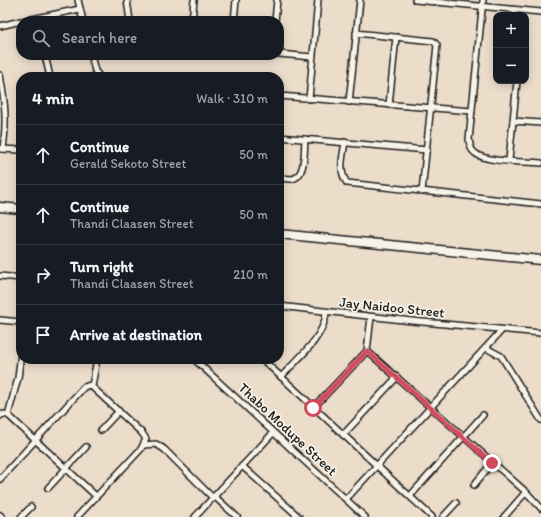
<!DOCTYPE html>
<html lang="en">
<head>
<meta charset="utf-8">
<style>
	:root { --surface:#171b24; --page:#20242c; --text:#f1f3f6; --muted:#9ea1a6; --line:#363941 }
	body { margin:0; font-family:Itim,sans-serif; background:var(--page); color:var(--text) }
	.controls { position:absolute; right:12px; top:12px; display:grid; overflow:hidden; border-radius:8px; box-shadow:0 2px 10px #0003 }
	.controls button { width:36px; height:36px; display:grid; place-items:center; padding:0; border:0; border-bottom:1px solid var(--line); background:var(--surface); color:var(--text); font:20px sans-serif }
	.stop { position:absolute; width:12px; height:12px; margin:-9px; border:3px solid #d1495b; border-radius:50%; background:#fff }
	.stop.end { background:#d1495b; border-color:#fff; box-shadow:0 1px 4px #0008 }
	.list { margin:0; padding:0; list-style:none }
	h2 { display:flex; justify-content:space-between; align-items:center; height:52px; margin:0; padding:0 16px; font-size:17px }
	h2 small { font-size:13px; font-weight:400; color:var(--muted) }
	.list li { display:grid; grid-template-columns:26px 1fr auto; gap:12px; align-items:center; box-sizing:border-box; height:60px; padding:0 16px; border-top:1px solid var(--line) }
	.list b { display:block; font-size:15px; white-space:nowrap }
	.list p { margin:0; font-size:13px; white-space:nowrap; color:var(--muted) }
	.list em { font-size:13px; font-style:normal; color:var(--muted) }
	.icon { flex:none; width:22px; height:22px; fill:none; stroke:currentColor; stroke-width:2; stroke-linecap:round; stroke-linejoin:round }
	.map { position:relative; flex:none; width:541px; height:517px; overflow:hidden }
	.search { position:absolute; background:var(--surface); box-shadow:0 2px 10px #0003; left:16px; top:16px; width:268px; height:44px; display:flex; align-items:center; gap:10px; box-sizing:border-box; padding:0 14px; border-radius:16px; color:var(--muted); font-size:15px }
	.panel { position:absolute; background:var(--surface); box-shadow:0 2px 10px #0003; left:16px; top:72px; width:268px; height:292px; border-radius:16px }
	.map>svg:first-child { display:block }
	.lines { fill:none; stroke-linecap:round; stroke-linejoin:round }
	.street-casing { stroke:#1c1c1c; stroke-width:8 }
	.primary-casing { stroke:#1c1c1c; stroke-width:11 }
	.street { stroke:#f7f3e8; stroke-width:5 }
	.primary { stroke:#f7f3e8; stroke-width:8 }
	.route { stroke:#d1495b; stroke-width:5 }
	.labels { text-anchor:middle; stroke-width:3.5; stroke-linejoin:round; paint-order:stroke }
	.street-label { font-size:14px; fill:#1c1c1c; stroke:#f7f3e8 }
</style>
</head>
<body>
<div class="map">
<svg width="541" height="517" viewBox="0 0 541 517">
	<rect width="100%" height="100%" fill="#ecddcb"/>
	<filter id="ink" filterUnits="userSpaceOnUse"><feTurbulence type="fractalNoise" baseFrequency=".025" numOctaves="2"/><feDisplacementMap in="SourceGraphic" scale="8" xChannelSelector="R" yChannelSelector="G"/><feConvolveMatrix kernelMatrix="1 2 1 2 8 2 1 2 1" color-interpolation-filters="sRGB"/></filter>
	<g filter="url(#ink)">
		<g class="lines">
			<defs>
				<g id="street">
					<path d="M78 0 83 21"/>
					<path d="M127 0 130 21"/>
					<path d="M415 0 541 12"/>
					<path d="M483 0 469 139C470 145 470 149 475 153 486 163 526 161 541 163"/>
					<path d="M22 21 80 9"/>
					<path d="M192 21 194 0"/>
					<path d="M234 21 236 0"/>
					<path d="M275 21 277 0"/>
					<path d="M0 26 21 21"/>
					<path d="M356 33 433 41 437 45 422 192"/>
					<path d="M279 54 312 57"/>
					<path d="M45 55 50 77"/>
					<path d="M91 55 95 71 100 77"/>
					<path d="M0 75C5 103 7 120 3 149"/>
					<path d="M279 96 472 111"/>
					<path d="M309 99 318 0"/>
					<path d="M349 102 360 0"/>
					<path d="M389 105 396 37"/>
					<path d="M513 121 541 123"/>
					<path d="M279 137 427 150"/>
					<path d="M345 142C343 156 338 171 347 183L541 204"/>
					<path d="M1 149 21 150"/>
					<path d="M509 160 517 81"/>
					<path d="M279 178C283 178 288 179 292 179 306 177 304 150 305 139"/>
					<path d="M0 276 21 278"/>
					<path d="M279 306 412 321 541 333"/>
					<path d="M0 320 21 322"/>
					<path d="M486 348 501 356 541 420"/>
					<path d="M367 351 526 492 541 508"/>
					<path d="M194 359 365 517"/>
					<path d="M262 359 432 517"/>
					<path d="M281 377C298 358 324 338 326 313"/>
					<path d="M92 386 97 359"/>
					<path d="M313 408 367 351 371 317"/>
					<path d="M8 415 18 378 21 353"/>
					<path d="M0 416 3 414 8 415 96 496"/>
					<path d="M101 430 119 411"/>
					<path d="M343 435 397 377"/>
					<path d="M144 445 156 444 164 449 213 498"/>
					<path d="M242 466 299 517"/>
					<path d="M0 479 84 387 90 385 142 433 146 439 141 449 77 517"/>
					<path d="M474 485 492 463"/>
					<path d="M48 488 86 447"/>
					<path d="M214 496 237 517"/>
					<path d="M410 496 483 415"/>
					<path d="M346 499 502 330"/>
					<path d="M0 515 2 517"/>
					<path d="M21 517 31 507"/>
					<path d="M195 517 273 433"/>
					<path d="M443 517 456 503"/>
					<path d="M504 517 526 492"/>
				</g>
				<g id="primary">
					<path d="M0 207 21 209"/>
					<path d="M279 234 541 260"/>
				</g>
			</defs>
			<use href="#street" class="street-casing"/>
			<use href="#primary" class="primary-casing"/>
			<use href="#street" class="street"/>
			<use href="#primary" class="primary"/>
		</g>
	</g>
	<g class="lines" filter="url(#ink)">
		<path class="route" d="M313 408 367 351 492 463"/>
	</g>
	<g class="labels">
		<g class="street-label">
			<text transform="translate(392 307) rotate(6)" y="5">Jay Naidoo Street</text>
			<text transform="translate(288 429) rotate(43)" y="5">Thabo Modupe Street</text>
		</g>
	</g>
</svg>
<div class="controls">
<button>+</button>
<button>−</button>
</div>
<div class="stop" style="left:313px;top:408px"></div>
<div class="stop end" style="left:492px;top:463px"></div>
<div class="search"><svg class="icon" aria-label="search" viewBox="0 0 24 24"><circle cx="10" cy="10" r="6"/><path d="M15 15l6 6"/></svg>Search here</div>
<section class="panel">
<h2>4 min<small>Walk · 310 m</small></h2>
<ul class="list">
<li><svg class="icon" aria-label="ahead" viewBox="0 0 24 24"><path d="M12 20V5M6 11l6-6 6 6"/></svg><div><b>Continue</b><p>Gerald Sekoto Street</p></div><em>50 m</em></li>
<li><svg class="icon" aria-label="ahead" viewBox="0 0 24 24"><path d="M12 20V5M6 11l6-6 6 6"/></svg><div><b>Continue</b><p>Thandi Claasen Street</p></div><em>50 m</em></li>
<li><svg class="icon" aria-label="right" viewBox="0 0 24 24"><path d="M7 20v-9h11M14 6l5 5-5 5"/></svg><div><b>Turn right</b><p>Thandi Claasen Street</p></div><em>210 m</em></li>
<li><svg class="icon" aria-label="arrive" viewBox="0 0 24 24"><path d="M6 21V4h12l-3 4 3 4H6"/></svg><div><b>Arrive at destination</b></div></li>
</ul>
</section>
</div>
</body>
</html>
